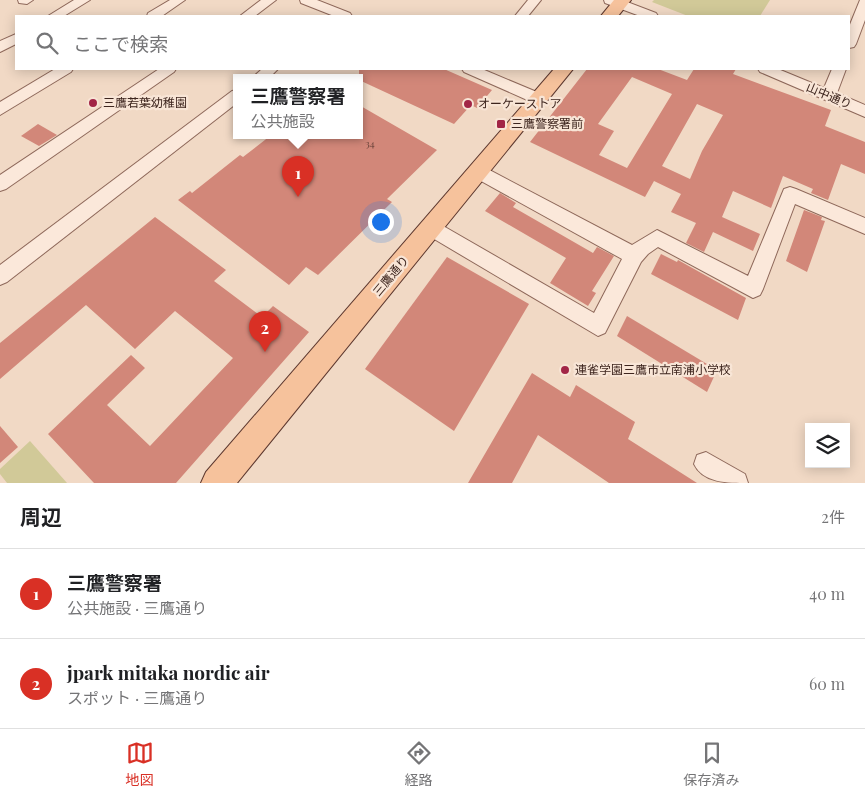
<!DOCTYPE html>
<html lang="ja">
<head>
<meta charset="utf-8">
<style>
	:root { --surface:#fff; --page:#f2f2f2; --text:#202124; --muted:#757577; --line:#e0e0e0; --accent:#d93025 }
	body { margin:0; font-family:"Playfair Display","Noto Sans JP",serif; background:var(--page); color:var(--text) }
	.controls { position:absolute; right:15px; bottom:15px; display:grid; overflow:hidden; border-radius:0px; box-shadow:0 2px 12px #0003 }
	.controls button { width:45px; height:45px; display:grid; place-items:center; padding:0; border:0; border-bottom:1px solid var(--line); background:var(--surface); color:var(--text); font:25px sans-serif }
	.you { position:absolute; left:380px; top:221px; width:18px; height:18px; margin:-12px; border:4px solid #fff; border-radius:50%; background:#1a73e8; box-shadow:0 0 0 8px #1a73e833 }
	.badge { display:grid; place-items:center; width:32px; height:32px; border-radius:50%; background:var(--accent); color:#fff; font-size:16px; font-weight:700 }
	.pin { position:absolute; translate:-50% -41px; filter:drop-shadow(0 1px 2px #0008) }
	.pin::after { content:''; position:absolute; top:26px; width:18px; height:15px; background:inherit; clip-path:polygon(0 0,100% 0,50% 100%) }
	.popup { position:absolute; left:233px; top:74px; width:130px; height:65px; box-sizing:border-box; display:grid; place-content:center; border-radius:0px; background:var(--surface); filter:drop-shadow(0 1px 4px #0005); font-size:16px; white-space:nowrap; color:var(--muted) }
	.popup b { font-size:19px; color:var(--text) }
	.popup::after { content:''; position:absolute; left:50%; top:100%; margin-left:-10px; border:10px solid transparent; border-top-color:var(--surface) }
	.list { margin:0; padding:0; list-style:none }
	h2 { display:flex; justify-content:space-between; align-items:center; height:65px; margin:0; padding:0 20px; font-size:21px }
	h2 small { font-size:16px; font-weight:400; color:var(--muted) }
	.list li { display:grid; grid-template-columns:32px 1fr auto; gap:15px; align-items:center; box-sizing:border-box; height:90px; padding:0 20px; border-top:1px solid var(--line) }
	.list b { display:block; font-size:19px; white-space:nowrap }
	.list p { margin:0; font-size:16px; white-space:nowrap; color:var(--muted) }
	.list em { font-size:16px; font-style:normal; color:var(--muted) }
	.icon { flex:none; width:28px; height:28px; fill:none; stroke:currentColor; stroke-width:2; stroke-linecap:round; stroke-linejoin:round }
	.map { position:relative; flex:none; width:865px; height:483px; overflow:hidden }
	.search { position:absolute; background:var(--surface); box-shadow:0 2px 12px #0003; left:15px; right:15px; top:15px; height:55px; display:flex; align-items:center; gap:12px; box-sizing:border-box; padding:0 18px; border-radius:0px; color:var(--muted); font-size:19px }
	.sheet { height:245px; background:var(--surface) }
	nav { display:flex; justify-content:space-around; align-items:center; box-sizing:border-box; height:70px; border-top:1px solid var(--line); background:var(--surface); font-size:14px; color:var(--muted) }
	nav a { display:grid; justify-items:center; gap:2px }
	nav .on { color:var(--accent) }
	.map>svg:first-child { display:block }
	.green { fill:#d1c998 }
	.building { fill:#d28779; fill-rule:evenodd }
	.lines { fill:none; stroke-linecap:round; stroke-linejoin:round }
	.minor-casing { stroke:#8e685a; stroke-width:2 }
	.major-casing { stroke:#5c372e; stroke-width:2 }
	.minor { fill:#fbe8da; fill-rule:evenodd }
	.major { fill:#f6c29c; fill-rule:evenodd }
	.poi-dot { fill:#a22546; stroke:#f8e5d6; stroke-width:2 }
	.labels { text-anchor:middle; stroke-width:4.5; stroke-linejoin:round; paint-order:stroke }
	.number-label { font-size:10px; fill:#623e35 }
	.street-label { font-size:12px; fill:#3d251e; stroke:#f8e5d6 }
	.poi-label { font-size:12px; fill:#3d251e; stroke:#f8e5d6; text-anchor:start }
</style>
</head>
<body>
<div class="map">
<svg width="865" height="483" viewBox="0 0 865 483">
	<rect width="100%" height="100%" fill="#f1d9c5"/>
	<g class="green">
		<path d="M654 0H770L760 16H688L652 2Z"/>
		<path d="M30 441 67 483H7L0 474V469Z"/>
	</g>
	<g class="building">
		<path d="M359 69H444L492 90 477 108 471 105 454 124 359 80Z"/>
		<path d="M587 69H658L687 80 694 69H736L733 74 831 110 825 126 865 142V174L841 164 828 200 811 193 813 189 783 176 771 208 733 191 722 217 760 234 753 251 713 232 704 252 686 243 696 223 671 212 681 194 654 181 645 197 530 142ZM632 77 672 94 627 168 599 155 614 131 598 124ZM697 104 723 115 702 151 690 179 662 166Z"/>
		<path d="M359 105 437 150 387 199 392 202 318 275 306 267 289 285 178 200 190 191 192 193 240 155 243 157 270 136H359Z"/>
		<path d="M38 124 57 135 39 146 21 136Z"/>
		<path d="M500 193 516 203 513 207 593 253 597 247 614 256 592 291 596 293 588 306 550 283 566 258 485 211Z"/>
		<path d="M804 210 822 217 821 220 825 221 807 272 786 261Z"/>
		<path d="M155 217 226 270 214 281 262 317 273 306 309 332 176 483H94L48 434 131 355 145 368 107 405 150 446 233 358 175 311 135 349 86 305 0 379V343Z"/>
		<path d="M661 254 677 262 678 260 746 298 738 320 651 274Z"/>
		<path d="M447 257 529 304 454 431 365 369Z"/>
		<path d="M627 316 717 370 707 392 617 336Z"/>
		<path d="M532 373 570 397 576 385 635 422 628 439 697 483H609L538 435 512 483H468Z"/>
		<path d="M0 426 18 447 0 463Z"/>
	</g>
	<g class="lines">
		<defs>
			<g id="minor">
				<path d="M18 0H33L27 4 19 3Z"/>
				<path d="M74 0H90L64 16H48Z"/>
				<path d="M170 0H185L162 16H147L148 13Z"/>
				<path d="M261 0H276L255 16H240Z"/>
				<path d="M300 0H317L350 13 352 16H334L301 3Z"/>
				<path d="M528 0H541L528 16H515Z"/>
				<path d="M604 0H622L656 13 658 16H640L605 3Z"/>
				<path d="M860 0H865V20L856 44 854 47 849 48V27Z"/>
				<path d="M16 34V44L0 52V41Z"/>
				<path d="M55 69H73L71 72 0 115V102Z"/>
				<path d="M159 69H176L174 72 6 189 0 191V175Z"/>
				<path d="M262 69H278L269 78H252Z"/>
				<path d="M462 69H482L544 95 547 99 544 103 539 104 534 103 464 72Z"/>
				<path d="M758 69H778L824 88 832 69H846L837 93 865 105V117L760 72Z"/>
				<path d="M237 90V103L7 282 0 285V265L232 91Z"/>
				<path d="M478 164 632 245 657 230 748 276 784 189 790 187 796 189 865 218V234L795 204 763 289 760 295 753 298 658 247 648 254 641 262 605 333 598 336 424 233 422 228 424 223 431 220 438 223 594 313 622 259 472 176 469 171 472 166Z"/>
				<path d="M706 452 745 474 748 483C727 483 703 483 694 464L697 455Z"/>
			</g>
			<g id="major">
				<path d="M614 0H631L618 16H601Z"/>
				<path d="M554 69H573L237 483H201L206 472Z"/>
			</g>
		</defs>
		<use href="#minor" class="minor-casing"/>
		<use href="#major" class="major-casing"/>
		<use href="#minor" class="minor"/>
		<use href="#major" class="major"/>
	</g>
	<g class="poi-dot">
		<circle cx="93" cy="103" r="5"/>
		<circle cx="468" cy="104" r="5"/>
		<rect x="496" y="119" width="10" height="10" rx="2.5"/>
		<circle cx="565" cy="370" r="5"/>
	</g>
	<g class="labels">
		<g class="number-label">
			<text x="370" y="147">34</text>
		</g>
		<g class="street-label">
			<text transform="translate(829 96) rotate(23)" y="4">山中通り</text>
			<text transform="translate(391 276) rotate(-50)" y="4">三鷹通り</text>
		</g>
		<g class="poi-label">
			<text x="103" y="107">三鷹若葉幼稚園</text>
			<text x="478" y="108">オーケーストア</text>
			<text x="511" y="128">三鷹警察署前</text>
			<text x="575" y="374">連雀学園三鷹市立南浦小学校</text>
		</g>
	</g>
</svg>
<div class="controls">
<button><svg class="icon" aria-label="layers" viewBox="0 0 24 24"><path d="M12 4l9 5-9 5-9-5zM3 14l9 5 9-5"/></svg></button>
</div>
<div class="you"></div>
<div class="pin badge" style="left:298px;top:197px">1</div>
<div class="popup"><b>三鷹警察署</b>公共施設</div>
<div class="pin badge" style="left:265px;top:352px">2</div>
<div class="search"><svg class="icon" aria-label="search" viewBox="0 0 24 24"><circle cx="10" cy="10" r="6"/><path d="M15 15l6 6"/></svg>ここで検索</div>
</div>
<section class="sheet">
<h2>周辺<small>2件</small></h2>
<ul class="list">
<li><span class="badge">1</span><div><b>三鷹警察署</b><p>公共施設 · 三鷹通り</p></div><em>40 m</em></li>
<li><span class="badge">2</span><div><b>jpark mitaka nordic air</b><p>スポット · 三鷹通り</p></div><em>60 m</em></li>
</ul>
</section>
<nav>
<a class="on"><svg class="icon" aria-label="map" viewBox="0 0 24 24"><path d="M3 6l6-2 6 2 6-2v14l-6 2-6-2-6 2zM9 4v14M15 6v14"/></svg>地図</a>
<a><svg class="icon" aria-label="directions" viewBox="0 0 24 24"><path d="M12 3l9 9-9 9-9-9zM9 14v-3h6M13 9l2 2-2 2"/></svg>経路</a>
<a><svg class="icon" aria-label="saved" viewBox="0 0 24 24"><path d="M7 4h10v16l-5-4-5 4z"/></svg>保存済み</a>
</nav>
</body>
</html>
